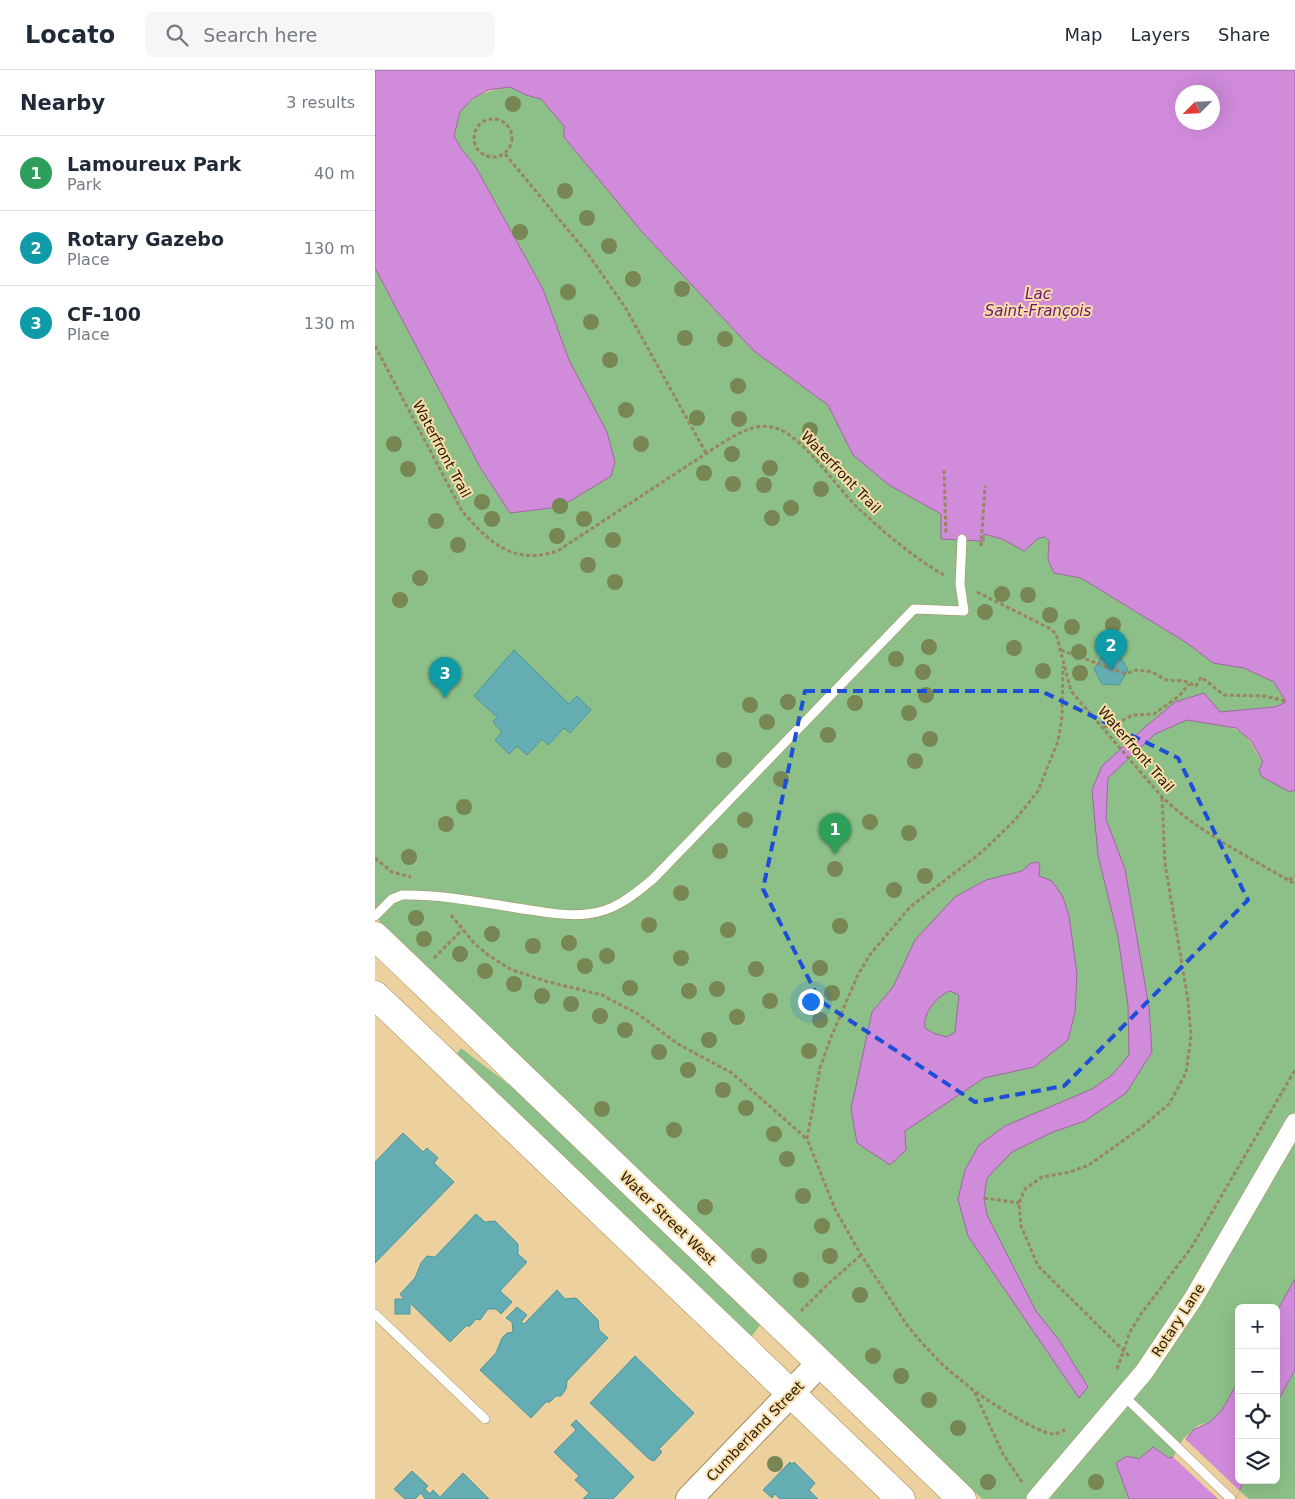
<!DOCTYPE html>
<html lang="en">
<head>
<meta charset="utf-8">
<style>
	:root { --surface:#fff; --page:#f6f6f7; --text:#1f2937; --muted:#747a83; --line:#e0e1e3; --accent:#ea580c }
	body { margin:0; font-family:"DejaVu Sans",sans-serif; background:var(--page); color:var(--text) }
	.controls { position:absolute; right:15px; bottom:15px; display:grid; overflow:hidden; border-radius:8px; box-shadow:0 5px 20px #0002 }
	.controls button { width:45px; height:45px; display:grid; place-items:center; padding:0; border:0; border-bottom:1px solid var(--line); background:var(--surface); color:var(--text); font:25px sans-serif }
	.compass { position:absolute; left:800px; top:15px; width:45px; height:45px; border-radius:50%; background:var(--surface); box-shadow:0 5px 20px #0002; rotate:246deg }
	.you { position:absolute; left:435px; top:931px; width:18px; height:18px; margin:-12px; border:4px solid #fff; border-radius:50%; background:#1a73e8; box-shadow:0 0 0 8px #1a73e833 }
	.badge { display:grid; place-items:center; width:32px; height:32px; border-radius:50%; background:var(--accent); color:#fff; font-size:16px; font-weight:700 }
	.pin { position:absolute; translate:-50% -41px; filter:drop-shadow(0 1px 2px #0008) }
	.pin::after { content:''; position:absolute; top:26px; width:18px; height:15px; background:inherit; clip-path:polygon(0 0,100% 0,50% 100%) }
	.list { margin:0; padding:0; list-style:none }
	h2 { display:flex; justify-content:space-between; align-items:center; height:65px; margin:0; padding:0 20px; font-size:21px }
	h2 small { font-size:16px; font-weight:400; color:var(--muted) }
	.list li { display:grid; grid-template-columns:32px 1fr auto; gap:15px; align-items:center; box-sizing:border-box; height:75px; padding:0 20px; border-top:1px solid var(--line) }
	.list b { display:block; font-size:19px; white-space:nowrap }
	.list p { margin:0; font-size:16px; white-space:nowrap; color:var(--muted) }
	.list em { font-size:16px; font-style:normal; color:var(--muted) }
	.icon { flex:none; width:28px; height:28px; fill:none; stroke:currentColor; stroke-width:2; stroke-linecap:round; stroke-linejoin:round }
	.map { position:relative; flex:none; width:920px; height:1429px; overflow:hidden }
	header { display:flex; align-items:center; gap:30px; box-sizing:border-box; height:70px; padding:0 25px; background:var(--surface); border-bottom:1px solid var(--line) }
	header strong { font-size:24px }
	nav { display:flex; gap:28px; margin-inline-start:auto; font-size:18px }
	.search { width:350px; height:45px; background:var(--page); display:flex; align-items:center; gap:12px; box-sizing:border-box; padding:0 18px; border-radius:8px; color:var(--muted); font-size:19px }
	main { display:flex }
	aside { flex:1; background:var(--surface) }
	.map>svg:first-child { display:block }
	.green { fill:#8dc088 }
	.water { fill:#d08bdb; stroke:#9c699b; fill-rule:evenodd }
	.pier { fill:#ecd09d }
	.building { fill:#64adb3; stroke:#4d969c }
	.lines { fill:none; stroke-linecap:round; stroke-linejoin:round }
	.lane-casing { stroke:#a78d5c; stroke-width:10 }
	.street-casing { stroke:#a78d5c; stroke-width:20 }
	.secondary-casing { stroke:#a78d5c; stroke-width:28 }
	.primary-casing { stroke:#a78d5c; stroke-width:29 }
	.path { stroke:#99855e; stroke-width:3; stroke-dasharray:4 2.5; stroke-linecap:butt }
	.lane { stroke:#fff; stroke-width:9 }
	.street { stroke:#fff; stroke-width:19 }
	.secondary { stroke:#fff; stroke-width:26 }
	.primary { stroke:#fff; stroke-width:28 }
	.tree { fill:#778652 }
	.marked { fill:none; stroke:#1d4ed8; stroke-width:4; stroke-dasharray:10 6; stroke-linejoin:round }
	.labels { text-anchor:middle; stroke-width:4; stroke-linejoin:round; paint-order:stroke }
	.street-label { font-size:14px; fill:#241a06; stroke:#f9dda9 }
	.water-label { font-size:15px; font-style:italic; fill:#6c1779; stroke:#f9dda9 }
</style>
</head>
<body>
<header>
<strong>Locato</strong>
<div class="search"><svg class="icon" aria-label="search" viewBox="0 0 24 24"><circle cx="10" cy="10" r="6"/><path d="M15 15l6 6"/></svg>Search here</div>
<nav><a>Map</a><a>Layers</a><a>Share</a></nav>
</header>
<main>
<aside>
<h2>Nearby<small>3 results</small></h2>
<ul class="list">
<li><span class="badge" style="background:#2e9e5b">1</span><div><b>Lamoureux Park</b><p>Park</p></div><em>40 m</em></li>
<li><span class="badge" style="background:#0f9aa8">2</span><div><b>Rotary Gazebo</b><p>Place</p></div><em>130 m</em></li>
<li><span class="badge" style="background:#0f9aa8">3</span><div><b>CF-100</b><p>Place</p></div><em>130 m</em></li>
</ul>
</aside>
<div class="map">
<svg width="920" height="1429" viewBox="0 0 920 1429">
	<rect width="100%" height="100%" fill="#ecd09d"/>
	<g class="green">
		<path d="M136 17 151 25 166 29 189 56V67L268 163 379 281 453 335 478 385 514 415 566 444 587 469 609 471V464L627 469 649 481 664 468 670 467 674 471 673 490 679 503 706 508 812 573 838 593 869 598 899 612 911 633 900 637 844 643 845 655C876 661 872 671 888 692 895 703 906 712 915 722L920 720V1209L901 1243V1238H864V1310L847 1340 835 1352 824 1355 809 1368 798 1387 764 1389 752 1386 754 1429H607L0 847V198L105 397 135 443 226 352 194 290 168 219 99 94 87 80 79 66C82 31 104 21 136 17Z"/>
		<path d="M86 978 145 1023 386 1254 376 1267 81 985Z"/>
		<path d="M920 1300V1429H874L865 1421 869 1410H901V1334Z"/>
	</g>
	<g class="water">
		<path d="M0 0H920V720L915 722 887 707 884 700 888 692 876 671 861 658 812 650 780 664 733 708 731 749 750 799 774 937 777 982 751 1023 710 1051 678 1062 637 1082 612 1108 609 1128 612 1145 661 1241 684 1270 713 1317 704 1328 593 1166 583 1129 590 1100 604 1075 630 1056 717 1019 737 1005 754 985 753 935 743 867 723 785 717 720 727 696 769 658 800 632 829 623 845 642 900 637 911 632 899 612 869 598 838 593 812 573 706 508 679 503 673 490 674 471 670 467 664 468 649 481 627 469 609 464V471L566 469V444L514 415 478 385 453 335 379 281 268 163 189 67V56L166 29 151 25 135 17 113 20 97 29 85 42 79 66 87 80 99 94 168 219 194 290 232 362 240 392 236 406 185 437 135 443 105 397 0 198ZM808 22H838V52H808Z"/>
		<path d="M663 792 665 796 664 806 677 811 688 827 694 846 702 904 700 942 693 970 659 997 609 1008 530 1061 531 1080 515 1095 482 1073 476 1039 497 942 518 917 540 870 580 827 611 810 647 801 656 793ZM575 921 584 925 580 962 572 967 558 963 550 958C547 944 562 926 575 921Z"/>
		<path d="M920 1209V1300L901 1334V1243Z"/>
		<path d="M864 1310V1410H869L861 1429H754L741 1393 752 1386 764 1389 778 1377 794 1388 798 1387 818 1360 835 1352 847 1340Z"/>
	</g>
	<path class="pier" d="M809 1368 865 1421 861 1429H843L798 1387Z"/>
	<g class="building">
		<path d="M139 580 194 634 202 626 216 640 195 663 189 658 173 675 167 669 152 685 142 676 134 684 120 670 127 662 118 652 122 647 99 626Z"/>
		<path d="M728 585 745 586 753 600 744 615 727 614 719 599Z"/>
		<path d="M28 1063 48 1082 52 1078 63 1088 59 1093 79 1112 0 1193V1092Z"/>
		<path d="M101 1144 110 1152 120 1151 143 1174V1184L152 1192 125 1221 137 1232 126 1244 121 1239H113L105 1250 101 1249 95 1256H91L75 1272 35 1233V1244H20V1229H29L25 1224 40 1208 46 1193 52 1186 60 1187Z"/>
		<path d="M182 1220 190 1229 201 1228 223 1250 224 1260 233 1268 192 1311 191 1319 186 1326H181L175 1332H171L156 1348 105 1300 121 1283 127 1268 132 1263 138 1262 137 1252 131 1248 142 1237 152 1245 146 1252 149 1254Z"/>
		<path d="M260 1286 319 1343 284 1379 287 1382 279 1391 274 1389 215 1333Z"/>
		<path d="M201 1350 259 1407 238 1429H208L214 1423 200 1410 204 1406 179 1382 201 1360 196 1355Z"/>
		<path d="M415 1392 417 1394 419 1392 440 1413 434 1420 443 1429H405L400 1424 397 1428 388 1420Z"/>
		<path d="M37 1401 53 1416 50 1419 55 1424 58 1420 65 1427 88 1403 114 1429H50L46 1423 40 1429H30L19 1419Z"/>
	</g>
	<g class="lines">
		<defs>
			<g id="lane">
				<path d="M0 846 17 829 27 825C70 824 113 834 155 840 174 843 193 846 212 844 238 842 259 825 278 809L539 539 589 541 585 514 587 469"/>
				<path d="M0 1244 110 1349"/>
				<path d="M749 1326 856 1429"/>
			</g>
			<path id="street" d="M661 1429 769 1302 818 1229 920 1053"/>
			<path id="secondary" d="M314 1429 445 1293"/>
			<g id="primary">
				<path d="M0 866 587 1429"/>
				<path d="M0 925 526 1429"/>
			</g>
		</defs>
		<use href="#lane" class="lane-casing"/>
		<use href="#street" class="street-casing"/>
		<use href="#secondary" class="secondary-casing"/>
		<use href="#primary" class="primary-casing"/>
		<g class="path">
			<circle cx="118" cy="68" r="19"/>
			<path d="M130 84 213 184 250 237 331 383"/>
			<path d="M0 276 87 441C114 473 141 497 184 480L347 373C364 363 381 352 400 358 428 365 463 420 485 440 510 463 539 488 569 505"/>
			<path d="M569 400 571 465"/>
			<path d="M606 476 610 416"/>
			<path d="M602 522 676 559 681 564 696 621 787 727C826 764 874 787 920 814"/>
			<path d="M686 580 751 604 761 600 777 602 791 610 809 611 821 616 826 607 849 625 889 626 910 631"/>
			<path d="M729 657 740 655 757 645 779 644 804 626 814 614"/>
			<path d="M0 788 17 802 36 807"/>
			<path d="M914 810 920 806"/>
			<path d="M76 845 99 873 113 885 135 899 170 911 227 925 263 944 303 974 357 1003 432 1069"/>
			<path d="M59 888 87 860"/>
			<path d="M609 1128 644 1133"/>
			<path d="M426 1241 452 1215 486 1185"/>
			<path d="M754 1286 663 1196 646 1156 644 1133 650 1119 667 1107 695 1102 714 1095 767 1057 794 1034 811 1003 816 966 813 930 790 794 787 728"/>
			<path d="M742 1299 755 1262 766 1244 816 1178 920 1000"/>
			<path d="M601 1322C615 1332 663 1364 679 1364 682 1364 687 1361 690 1360"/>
			<path d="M647 1412 628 1384 599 1321 569 1296 547 1273 532 1255 486 1185 460 1139 432 1069 445 998 456 967 483 905 494 886 535 837 608 781 640 750 663 721 683 671 687 647 688 596"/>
		</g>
		<use href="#lane" class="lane"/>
		<use href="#street" class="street"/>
		<use href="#secondary" class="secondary"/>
		<use href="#primary" class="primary"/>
	</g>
	<g class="tree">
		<circle cx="138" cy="34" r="8"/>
		<circle cx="190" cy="121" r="8"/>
		<circle cx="212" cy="148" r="8"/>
		<circle cx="145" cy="162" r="8"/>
		<circle cx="234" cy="176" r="8"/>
		<circle cx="258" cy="209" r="8"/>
		<circle cx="307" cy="219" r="8"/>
		<circle cx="193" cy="222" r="8"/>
		<circle cx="216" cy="252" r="8"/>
		<circle cx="310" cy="268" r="8"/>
		<circle cx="350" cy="269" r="8"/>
		<circle cx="235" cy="290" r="8"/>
		<circle cx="363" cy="316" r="8"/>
		<circle cx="251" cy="340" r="8"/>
		<circle cx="322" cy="348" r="8"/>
		<circle cx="364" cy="349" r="8"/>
		<circle cx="435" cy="360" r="8"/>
		<circle cx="19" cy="374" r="8"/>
		<circle cx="266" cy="374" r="8"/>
		<circle cx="357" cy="384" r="8"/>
		<circle cx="395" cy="398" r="8"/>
		<circle cx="33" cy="399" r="8"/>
		<circle cx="329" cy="403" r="8"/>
		<circle cx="358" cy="414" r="8"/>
		<circle cx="389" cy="415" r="8"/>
		<circle cx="446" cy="419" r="8"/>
		<circle cx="107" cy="432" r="8"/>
		<circle cx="185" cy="436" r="8"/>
		<circle cx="416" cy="438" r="8"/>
		<circle cx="397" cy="448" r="8"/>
		<circle cx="117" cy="449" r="8"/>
		<circle cx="209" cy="449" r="8"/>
		<circle cx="61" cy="451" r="8"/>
		<circle cx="182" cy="466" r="8"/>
		<circle cx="238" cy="470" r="8"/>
		<circle cx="83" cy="475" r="8"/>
		<circle cx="213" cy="495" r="8"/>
		<circle cx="45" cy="508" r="8"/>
		<circle cx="240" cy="512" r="8"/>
		<circle cx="627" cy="524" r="8"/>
		<circle cx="653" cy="525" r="8"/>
		<circle cx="25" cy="530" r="8"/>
		<circle cx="610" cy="542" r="8"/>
		<circle cx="675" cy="545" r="8"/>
		<circle cx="738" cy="555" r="8"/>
		<circle cx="697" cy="557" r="8"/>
		<circle cx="554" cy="577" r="8"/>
		<circle cx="639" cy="578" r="8"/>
		<circle cx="704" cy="582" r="8"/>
		<circle cx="521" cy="589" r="8"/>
		<circle cx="668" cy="601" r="8"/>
		<circle cx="548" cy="602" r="8"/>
		<circle cx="705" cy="603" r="8"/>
		<circle cx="551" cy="625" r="8"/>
		<circle cx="413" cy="632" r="8"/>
		<circle cx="480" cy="633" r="8"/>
		<circle cx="375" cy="635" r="8"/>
		<circle cx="534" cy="643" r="8"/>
		<circle cx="392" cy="652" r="8"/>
		<circle cx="453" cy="665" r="8"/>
		<circle cx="555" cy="669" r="8"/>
		<circle cx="349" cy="690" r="8"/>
		<circle cx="540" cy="691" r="8"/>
		<circle cx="406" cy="709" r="8"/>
		<circle cx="89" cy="737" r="8"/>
		<circle cx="370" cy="750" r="8"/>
		<circle cx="495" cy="752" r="8"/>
		<circle cx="71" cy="754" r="8"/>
		<circle cx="461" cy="759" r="8"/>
		<circle cx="534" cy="763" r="8"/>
		<circle cx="345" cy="781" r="8"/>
		<circle cx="34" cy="787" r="8"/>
		<circle cx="460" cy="799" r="8"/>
		<circle cx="550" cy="806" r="8"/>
		<circle cx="519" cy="820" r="8"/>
		<circle cx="306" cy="823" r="8"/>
		<circle cx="41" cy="848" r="8"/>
		<circle cx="274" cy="855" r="8"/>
		<circle cx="465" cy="856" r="8"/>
		<circle cx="353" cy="860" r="8"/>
		<circle cx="117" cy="864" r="8"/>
		<circle cx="49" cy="869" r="8"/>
		<circle cx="194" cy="873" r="8"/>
		<circle cx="158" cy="876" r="8"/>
		<circle cx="85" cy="884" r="8"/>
		<circle cx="232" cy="886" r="8"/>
		<circle cx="306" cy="888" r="8"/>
		<circle cx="210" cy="896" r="8"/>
		<circle cx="445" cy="898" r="8"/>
		<circle cx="381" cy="899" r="8"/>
		<circle cx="110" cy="901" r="8"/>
		<circle cx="139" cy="914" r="8"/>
		<circle cx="255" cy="918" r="8"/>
		<circle cx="342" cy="919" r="8"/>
		<circle cx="314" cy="921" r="8"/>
		<circle cx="457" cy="923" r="8"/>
		<circle cx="167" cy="926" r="8"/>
		<circle cx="395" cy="931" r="8"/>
		<circle cx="196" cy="934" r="8"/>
		<circle cx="225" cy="946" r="8"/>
		<circle cx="362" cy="947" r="8"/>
		<circle cx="445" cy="950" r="8"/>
		<circle cx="250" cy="960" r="8"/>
		<circle cx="334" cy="970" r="8"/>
		<circle cx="434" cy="981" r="8"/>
		<circle cx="284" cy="982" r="8"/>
		<circle cx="313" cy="1000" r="8"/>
		<circle cx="348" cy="1020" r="8"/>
		<circle cx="371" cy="1038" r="8"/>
		<circle cx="227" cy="1039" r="8"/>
		<circle cx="299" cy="1060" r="8"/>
		<circle cx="399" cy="1064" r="8"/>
		<circle cx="412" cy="1089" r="8"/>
		<circle cx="428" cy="1126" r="8"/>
		<circle cx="330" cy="1137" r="8"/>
		<circle cx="447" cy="1156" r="8"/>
		<circle cx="384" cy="1186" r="8"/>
		<circle cx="455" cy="1186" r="8"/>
		<circle cx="426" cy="1210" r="8"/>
		<circle cx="485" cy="1225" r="8"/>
		<circle cx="498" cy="1286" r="8"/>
		<circle cx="526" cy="1306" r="8"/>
		<circle cx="554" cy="1330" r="8"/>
		<circle cx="583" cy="1358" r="8"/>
		<circle cx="400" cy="1394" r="8"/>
		<circle cx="613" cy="1412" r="8"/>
		<circle cx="721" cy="1412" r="8"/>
	</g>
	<path class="marked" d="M430 621H666L803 688 873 830 689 1016 600 1032 445 931 388 819Z"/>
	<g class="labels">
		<g class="street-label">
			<text transform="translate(67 379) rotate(62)" y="5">Waterfront Trail</text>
			<text transform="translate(466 402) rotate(46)" y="5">Waterfront Trail</text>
			<text transform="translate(761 679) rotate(49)" y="5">Waterfront Trail</text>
			<text transform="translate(293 1148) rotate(44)" y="5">Water Street West</text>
			<text transform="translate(803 1250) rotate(-57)" y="5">Rotary Lane</text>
			<text transform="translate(380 1361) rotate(-46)" y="5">Cumberland Street</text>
		</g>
		<g class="water-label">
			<text x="663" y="229">Lac<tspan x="663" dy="17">Saint-François</tspan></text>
		</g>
	</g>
</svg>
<div class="controls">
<button>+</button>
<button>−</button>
<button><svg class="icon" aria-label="locate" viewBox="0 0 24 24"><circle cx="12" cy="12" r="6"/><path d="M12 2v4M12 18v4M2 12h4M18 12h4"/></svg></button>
<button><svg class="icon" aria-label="layers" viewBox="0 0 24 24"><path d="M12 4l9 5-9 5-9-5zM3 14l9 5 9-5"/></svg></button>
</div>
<svg class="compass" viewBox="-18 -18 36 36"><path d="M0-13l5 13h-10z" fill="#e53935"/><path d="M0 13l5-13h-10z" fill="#747a83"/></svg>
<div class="you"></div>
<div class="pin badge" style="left:460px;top:784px;background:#2e9e5b">1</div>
<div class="pin badge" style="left:736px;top:600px;background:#0f9aa8">2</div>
<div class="pin badge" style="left:70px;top:628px;background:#0f9aa8">3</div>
</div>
</main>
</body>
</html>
